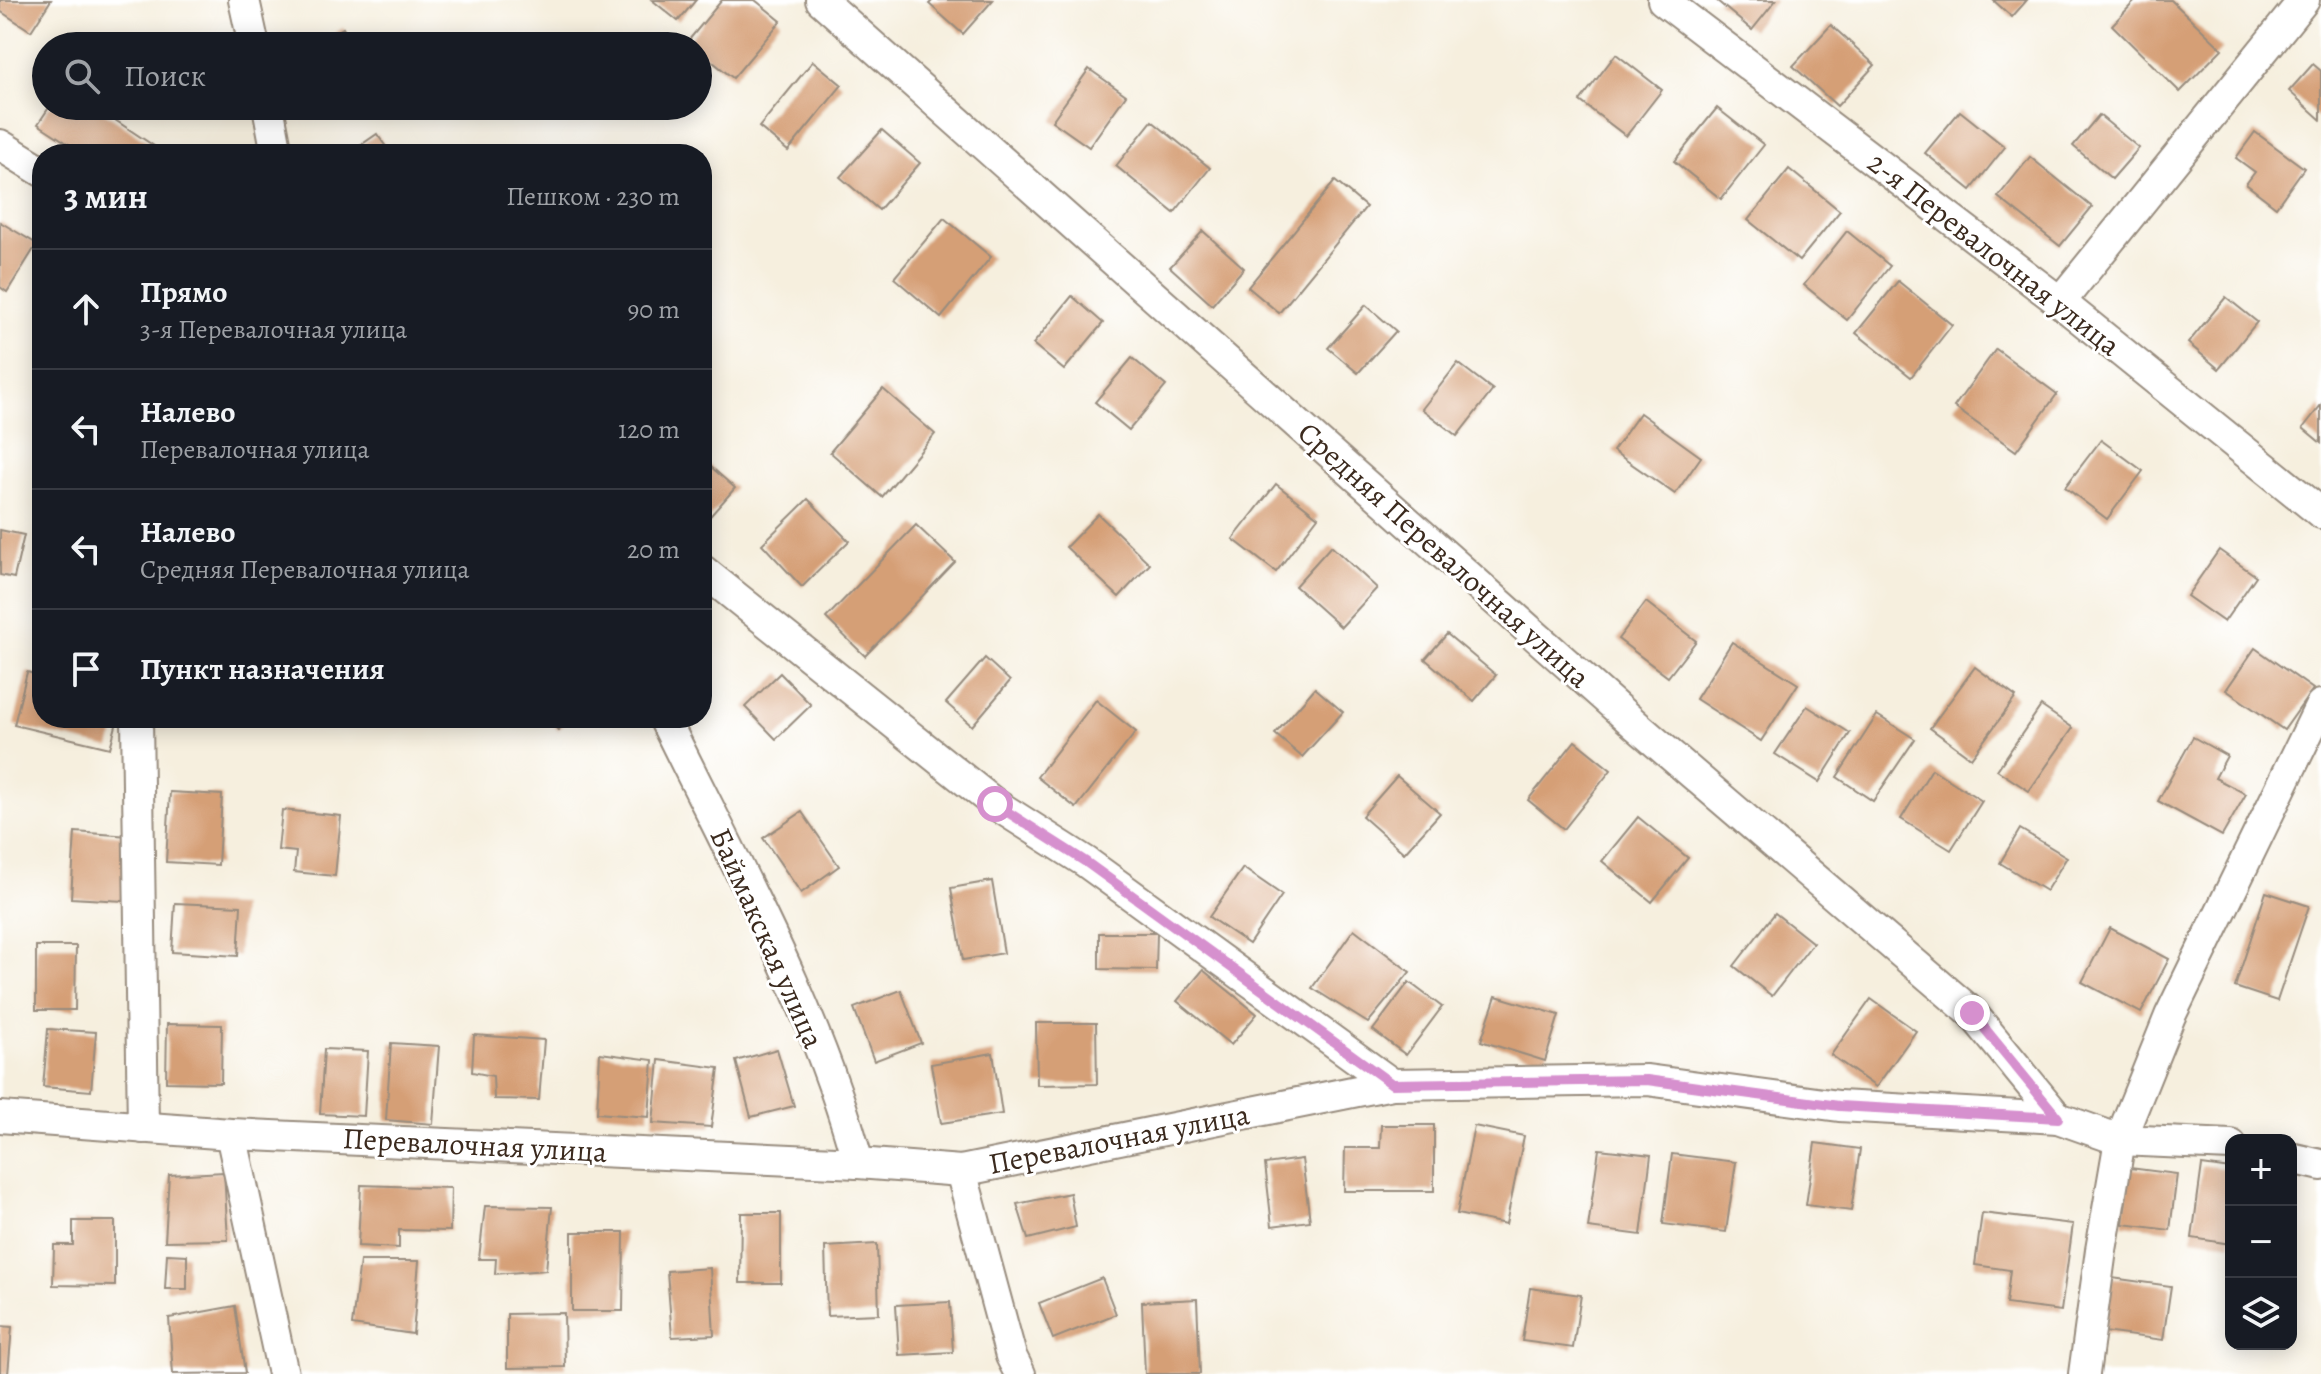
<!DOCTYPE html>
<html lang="ru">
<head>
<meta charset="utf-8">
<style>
	:root { --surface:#171b24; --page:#20242c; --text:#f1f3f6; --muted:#9ea1a6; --line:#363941 }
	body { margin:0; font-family:Alegreya,serif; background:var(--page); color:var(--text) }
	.controls { position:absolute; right:24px; bottom:24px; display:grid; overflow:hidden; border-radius:16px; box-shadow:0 4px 20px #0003 }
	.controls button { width:72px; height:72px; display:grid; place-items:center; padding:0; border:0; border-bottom:2px solid var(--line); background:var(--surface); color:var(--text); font:40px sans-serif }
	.stop { position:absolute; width:24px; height:24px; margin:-18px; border:6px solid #d690ce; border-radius:50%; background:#fff }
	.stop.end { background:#d690ce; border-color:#fff; box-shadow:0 2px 8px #0008 }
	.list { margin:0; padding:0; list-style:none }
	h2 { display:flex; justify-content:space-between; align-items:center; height:104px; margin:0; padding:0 32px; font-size:34px }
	h2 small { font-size:26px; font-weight:400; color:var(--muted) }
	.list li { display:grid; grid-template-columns:52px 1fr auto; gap:24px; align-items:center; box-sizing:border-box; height:120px; padding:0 32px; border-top:2px solid var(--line) }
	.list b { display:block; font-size:30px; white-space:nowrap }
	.list p { margin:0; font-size:26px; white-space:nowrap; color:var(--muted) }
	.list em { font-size:26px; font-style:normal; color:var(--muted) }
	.icon { flex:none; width:44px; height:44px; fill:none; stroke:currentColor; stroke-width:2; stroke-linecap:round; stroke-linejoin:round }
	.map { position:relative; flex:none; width:2321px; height:1374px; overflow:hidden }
	.search { position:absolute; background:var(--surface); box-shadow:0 4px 20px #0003; left:32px; top:32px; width:680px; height:88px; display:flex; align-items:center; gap:20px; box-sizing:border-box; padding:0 28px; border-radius:44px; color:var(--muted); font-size:30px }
	.panel { position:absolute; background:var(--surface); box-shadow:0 4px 20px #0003; left:32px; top:144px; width:680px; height:584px; border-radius:32px }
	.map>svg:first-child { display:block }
	.building { fill:#d59f76 }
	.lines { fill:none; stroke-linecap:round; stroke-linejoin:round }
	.minor-casing { stroke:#988c7e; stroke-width:34 }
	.minor { stroke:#fff; stroke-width:30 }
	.route { stroke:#d690ce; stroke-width:10 }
	.labels { text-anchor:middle; stroke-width:6; stroke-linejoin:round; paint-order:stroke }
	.street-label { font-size:30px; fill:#3b2a1e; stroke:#fff }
</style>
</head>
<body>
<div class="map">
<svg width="2321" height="1374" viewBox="0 0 2321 1374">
	<rect width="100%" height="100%" fill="#fff"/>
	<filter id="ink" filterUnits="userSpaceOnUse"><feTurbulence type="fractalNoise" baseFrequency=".0125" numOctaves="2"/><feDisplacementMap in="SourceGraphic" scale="16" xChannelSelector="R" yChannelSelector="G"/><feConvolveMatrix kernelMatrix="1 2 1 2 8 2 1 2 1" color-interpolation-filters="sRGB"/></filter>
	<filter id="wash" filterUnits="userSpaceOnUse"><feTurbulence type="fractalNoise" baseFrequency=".006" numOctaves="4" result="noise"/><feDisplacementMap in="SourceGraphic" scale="32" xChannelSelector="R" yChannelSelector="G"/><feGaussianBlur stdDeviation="1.8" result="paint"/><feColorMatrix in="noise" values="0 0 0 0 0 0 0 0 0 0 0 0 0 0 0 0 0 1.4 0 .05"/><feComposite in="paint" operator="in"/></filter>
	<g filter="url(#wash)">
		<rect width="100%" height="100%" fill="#f6efde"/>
		<g id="blocks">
			<g class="building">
				<path d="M0 0H51L31 31 0 11Z"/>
				<path d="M652 0H696L678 21Z"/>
				<path d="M722 0H755L781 21 733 78 698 50V46L688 41Z"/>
				<path d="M933 0H993L963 34 929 4Z"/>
				<path d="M1716 0H1776L1752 30Z"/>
				<path d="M1993 0H2027L2012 17Z"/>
				<path d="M2136 0H2171L2222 49 2180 92 2112 25Z"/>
				<path d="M1831 25 1875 65 1837 106 1793 66Z"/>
				<path d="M343 28 354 46H315Z"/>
				<path d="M1616 54 1662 90 1626 136 1580 101Z"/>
				<path d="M813 61 842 85 788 151 759 127Z"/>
				<path d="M2313 64 2321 71V120L2289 91Z"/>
				<path d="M1089 69 1126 95 1089 147 1052 121Z"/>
				<path d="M50 106H94L166 154H84L38 124Z"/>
				<path d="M1717 108 1764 145 1721 199 1674 161Z"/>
				<path d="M1960 111 2005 147 1971 190 1925 153Z"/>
				<path d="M2099 115 2139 148 2112 179 2073 146Z"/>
				<path d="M1152 121 1210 168 1174 213 1116 166Z"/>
				<path d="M882 130 920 163 879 210 840 177Z"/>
				<path d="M2255 132 2304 168 2276 207 2246 184 2255 172 2236 158Z"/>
				<path d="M377 134 391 154H348Z"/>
				<path d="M2030 157 2092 207 2060 246 1998 197Z"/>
				<path d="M1789 169 1840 211 1799 261 1748 220Z"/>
				<path d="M1335 181 1366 207 1279 313 1248 287Z"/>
				<path d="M944 218 991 257 941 318 894 278Z"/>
				<path d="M0 222 37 244 7 292 0 287Z"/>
				<path d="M1203 231 1244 268 1212 305 1170 267Z"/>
				<path d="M1847 231 1890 266 1847 320 1804 285Z"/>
				<path d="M1898 281 1952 325 1911 377 1856 333Z"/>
				<path d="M1072 296 1103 323 1064 370 1033 344Z"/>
				<path d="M2226 297 2257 322 2219 369 2188 343Z"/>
				<path d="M1366 305 1396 331 1358 373 1328 348Z"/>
				<path d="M1996 349 2057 394 2016 451 1954 407Z"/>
				<path d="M1132 358 1166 386 1129 430 1095 402Z"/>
				<path d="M1458 363 1493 390 1457 436 1422 409Z"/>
				<path d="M883 389 935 434 882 497 830 452Z"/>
				<path d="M2321 405V443L2303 428Z"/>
				<path d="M1640 413 1701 457 1675 494 1613 451Z"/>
				<path d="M2101 440 2143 471 2107 519 2065 487Z"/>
				<path d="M702 459 735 488 705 522 702 519Z"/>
				<path d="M1276 484 1318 517 1276 572 1233 539Z"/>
				<path d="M808 499 849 541 802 587 762 544Z"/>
				<path d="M1098 514 1150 564 1119 597 1066 547Z"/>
				<path d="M916 525 955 562 865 656 826 618Z"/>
				<path d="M0 530 24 535 14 578 0 575Z"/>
				<path d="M1331 546 1377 588 1341 627 1295 586Z"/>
				<path d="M2219 550 2256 576 2224 622 2187 596Z"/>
				<path d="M1646 602 1696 641 1668 677 1618 639Z"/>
				<path d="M1447 634 1496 675 1474 701 1425 659Z"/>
				<path d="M1732 642 1798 684 1761 741 1696 699Z"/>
				<path d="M2255 648 2313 689 2284 730 2226 690Z"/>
				<path d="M985 658 1010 681 972 726 946 703Z"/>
				<path d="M1975 667 2016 697 1971 758 1930 728Z"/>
				<path d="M27 672 42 676V718H118L110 748 14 725Z"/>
				<path d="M780 673 811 705 776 739 745 707Z"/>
				<path d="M1315 688 1343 712 1302 757 1275 734Z"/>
				<path d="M1096 700 1136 732 1076 808 1037 777Z"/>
				<path d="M1807 706 1850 733 1819 782 1775 754Z"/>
				<path d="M2041 706 2073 728 2029 791 1997 770Z"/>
				<path d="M1877 715 1915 739 1873 801 1837 777Z"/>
				<path d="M547 718H571L558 730Z"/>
				<path d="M2193 737 2227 756 2215 778 2246 794 2222 836 2158 801Z"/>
				<path d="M1575 741 1611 770 1564 829 1528 800Z"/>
				<path d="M1932 769 1982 801 1951 850 1901 819Z"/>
				<path d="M1397 776 1440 813 1404 853 1362 816Z"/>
				<path d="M170 792 222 795 218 865 166 862Z"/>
				<path d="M282 810 341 816 335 876 294 872 296 852 278 850Z"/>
				<path d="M802 812 839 866 801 893 763 838Z"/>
				<path d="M1638 817 1688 858 1652 902 1602 861Z"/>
				<path d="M2020 829 2067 857 2046 891 2000 863Z"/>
				<path d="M75 832 129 836 124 901 71 898Z"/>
				<path d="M1243 868 1282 895 1249 944 1209 917Z"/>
				<path d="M992 881 1004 953 963 960 951 888Z"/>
				<path d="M2266 892 2309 906 2277 1001 2235 987Z"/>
				<path d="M175 903 241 906 238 956 172 952Z"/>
				<path d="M1775 913 1813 943 1772 996 1734 966Z"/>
				<path d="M2110 928 2169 959 2141 1013 2082 982Z"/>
				<path d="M1354 929 1410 972 1368 1023 1312 988Z"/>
				<path d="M1099 933H1157L1156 970 1099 969Z"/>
				<path d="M36 946H76L75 1010H36Z"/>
				<path d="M1203 970 1257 1014 1231 1045 1177 1001Z"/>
				<path d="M1409 982 1442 1007 1406 1055 1373 1030Z"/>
				<path d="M901 990 921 1043 874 1061 854 1008Z"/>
				<path d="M1496 996 1559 1015 1545 1061 1481 1041Z"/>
				<path d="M1871 999 1916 1031 1876 1087 1831 1055Z"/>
				<path d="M1036 1023H1096L1097 1084 1037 1085Z"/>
				<path d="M167 1024 222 1025 221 1083 166 1082Z"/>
				<path d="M48 1029 96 1032 91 1091 43 1087Z"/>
				<path d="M474 1035 544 1040 539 1100 494 1099 493 1076 472 1072Z"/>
				<path d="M391 1043 439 1046 433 1124 386 1120Z"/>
				<path d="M324 1049 368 1051 364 1116 320 1114Z"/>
				<path d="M777 1049 794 1106 751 1117 736 1061Z"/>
				<path d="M600 1053 653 1060 649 1117 597 1113Z"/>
				<path d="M993 1053 1002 1114 941 1123 931 1064Z"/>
				<path d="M659 1060 719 1068 711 1127 653 1123Z"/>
				<path d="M1381 1125H1434V1191H1344L1345 1148H1380Z"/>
				<path d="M1474 1126 1524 1136 1506 1224 1457 1214Z"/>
				<path d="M1815 1143 1860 1149 1851 1211 1806 1205Z"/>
				<path d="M1599 1149 1651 1155 1641 1235 1588 1228Z"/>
				<path d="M1672 1154 1736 1162 1726 1232 1663 1224Z"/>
				<path d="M1302 1159 1310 1221 1272 1226 1265 1164Z"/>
				<path d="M2202 1165 2231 1169V1244L2192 1238Z"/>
				<path d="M2130 1168 2177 1174 2170 1230 2123 1224Z"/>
				<path d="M224 1172 228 1240 165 1241 169 1175Z"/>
				<path d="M361 1185 451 1188 450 1231 399 1230V1248L358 1246Z"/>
				<path d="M1070 1193 1076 1227 1028 1239 1017 1204Z"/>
				<path d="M485 1206 552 1207 546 1270 495 1274 496 1259H479Z"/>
				<path d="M741 1213H781V1283H740Z"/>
				<path d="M1982 1213 2073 1224 2061 1311 2006 1304 2010 1270 1975 1265Z"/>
				<path d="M73 1221H115V1286L53 1285 54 1245H73Z"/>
				<path d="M572 1232H624L623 1311H572Z"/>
				<path d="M877 1244 879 1314 827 1316 825 1247Z"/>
				<path d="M167 1254 187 1255V1289H165Z"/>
				<path d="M360 1261H419L413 1334 352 1325Z"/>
				<path d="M710 1268 714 1335 672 1337 667 1271Z"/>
				<path d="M1102 1278 1116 1314 1053 1339 1039 1303Z"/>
				<path d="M2112 1278 2171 1286 2163 1340 2104 1332Z"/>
				<path d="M1530 1288 1581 1295 1573 1348 1522 1341Z"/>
				<path d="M1197 1299 1200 1374H1145L1142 1302Z"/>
				<path d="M950 1302 953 1352 899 1355 896 1305Z"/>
				<path d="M235 1306 245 1373 173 1374 169 1318Z"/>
				<path d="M564 1313 565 1367 507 1368V1314Z"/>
				<path d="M0 1326 12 1327 8 1374 0 1373Z"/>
			</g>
		</g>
	</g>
	<g filter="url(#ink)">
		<use href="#blocks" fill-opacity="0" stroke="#988c7e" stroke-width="2"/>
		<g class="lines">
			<defs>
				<g id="minor">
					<path d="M244 0 254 46"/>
					<path d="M821 0 1638 727 1972 1013 2058 1118"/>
					<path d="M1663 0 2060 302 2321 513"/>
					<path d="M268 106 277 154"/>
					<path d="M0 145 42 171"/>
					<path d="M2060 302 2304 0"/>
					<path d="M702 570 995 804 1086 862 1392 1084"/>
					<path d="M137 718 143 1128"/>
					<path d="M664 718C734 862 816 1007 858 1163"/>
					<path d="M0 1117 231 1134 858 1163 961 1171 1392 1084 1647 1080 1839 1106 2058 1118 2120 1140 2231 1145"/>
					<path d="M231 1134 283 1374"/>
					<path d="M2291 1158 2321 1165"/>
					<path d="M961 1171 1011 1356 1020 1374"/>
					<path d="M2084 1374 2101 1250 2120 1140 2170 1016 2321 705"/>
				</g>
			</defs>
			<use href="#minor" class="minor-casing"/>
			<use href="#minor" class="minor"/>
		</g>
	</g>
	<g class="lines" filter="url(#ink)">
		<path class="route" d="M995 804 1086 862 1392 1084 1647 1080 1839 1106 2058 1118 1972 1013"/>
	</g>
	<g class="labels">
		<g class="street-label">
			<text transform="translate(1994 254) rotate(38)" y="10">2-я Перевалочная улица</text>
			<text transform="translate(1444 555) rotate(42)" y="10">Средняя Перевалочная улица</text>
			<text transform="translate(767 938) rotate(66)" y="10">Баймакская улица</text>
			<text transform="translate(1119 1139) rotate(-11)" y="10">Перевалочная улица</text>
			<text transform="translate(475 1145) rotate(3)" y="10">Перевалочная улица</text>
		</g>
	</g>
</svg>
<div class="controls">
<button>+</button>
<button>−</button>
<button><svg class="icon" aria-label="layers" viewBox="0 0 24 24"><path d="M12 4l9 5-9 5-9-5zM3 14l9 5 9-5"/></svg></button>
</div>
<div class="stop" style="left:995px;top:804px"></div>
<div class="stop end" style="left:1972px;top:1013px"></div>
<div class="search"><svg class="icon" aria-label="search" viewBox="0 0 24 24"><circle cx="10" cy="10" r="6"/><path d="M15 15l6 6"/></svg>Поиск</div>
<section class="panel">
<h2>3 мин<small>Пешком · 230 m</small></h2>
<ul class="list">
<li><svg class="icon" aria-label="ahead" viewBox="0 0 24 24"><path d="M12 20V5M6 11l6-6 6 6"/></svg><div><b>Прямо</b><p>3-я Перевалочная улица</p></div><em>90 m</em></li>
<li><svg class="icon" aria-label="left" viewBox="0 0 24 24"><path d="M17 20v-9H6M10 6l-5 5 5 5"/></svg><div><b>Налево</b><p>Перевалочная улица</p></div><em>120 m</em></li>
<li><svg class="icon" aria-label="left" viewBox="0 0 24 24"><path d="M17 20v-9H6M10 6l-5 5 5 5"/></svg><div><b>Налево</b><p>Средняя Перевалочная улица</p></div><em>20 m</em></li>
<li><svg class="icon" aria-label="arrive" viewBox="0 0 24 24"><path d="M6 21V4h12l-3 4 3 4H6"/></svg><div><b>Пункт назначения</b></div></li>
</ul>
</section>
</div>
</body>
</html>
